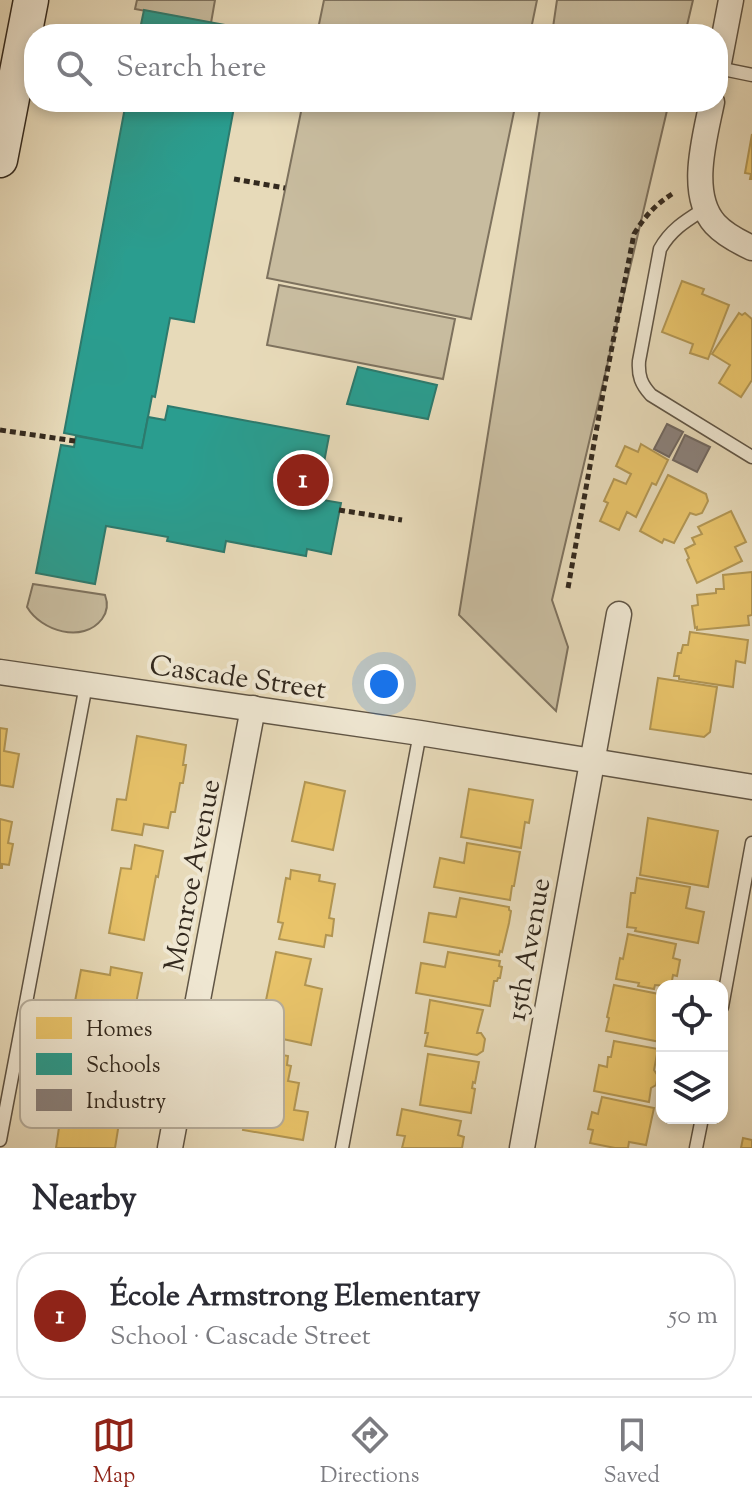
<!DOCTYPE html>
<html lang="en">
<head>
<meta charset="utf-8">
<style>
	:root { --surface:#fff; --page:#f2f2f3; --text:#2b2b33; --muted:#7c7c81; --line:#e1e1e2; --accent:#8f2418 }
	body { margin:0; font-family:"Sorts Mill Goudy",serif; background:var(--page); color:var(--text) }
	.controls { position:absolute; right:24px; bottom:24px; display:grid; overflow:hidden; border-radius:16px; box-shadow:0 4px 12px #0003 }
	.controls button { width:72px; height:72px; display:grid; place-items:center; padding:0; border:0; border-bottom:2px solid var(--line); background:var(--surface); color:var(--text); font:40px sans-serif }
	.you { position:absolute; left:384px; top:684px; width:28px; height:28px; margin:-20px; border:6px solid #fff; border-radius:50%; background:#1a73e8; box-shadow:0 0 0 12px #1a73e833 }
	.badge { display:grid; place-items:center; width:52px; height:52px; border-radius:50%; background:var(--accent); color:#fff; font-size:26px; font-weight:700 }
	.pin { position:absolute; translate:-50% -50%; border:4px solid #fff; box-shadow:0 2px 8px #0006 }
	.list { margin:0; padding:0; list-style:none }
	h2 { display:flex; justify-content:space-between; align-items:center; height:104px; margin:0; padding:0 32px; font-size:34px }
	h2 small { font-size:26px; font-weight:400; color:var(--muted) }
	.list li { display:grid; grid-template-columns:52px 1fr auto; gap:24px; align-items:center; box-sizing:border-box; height:128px; margin:0 16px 16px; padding:0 16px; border:2px solid var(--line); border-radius:32px }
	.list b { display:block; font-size:30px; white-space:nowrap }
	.list p { margin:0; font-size:26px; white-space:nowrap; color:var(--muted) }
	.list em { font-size:26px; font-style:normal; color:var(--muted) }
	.icon { flex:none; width:44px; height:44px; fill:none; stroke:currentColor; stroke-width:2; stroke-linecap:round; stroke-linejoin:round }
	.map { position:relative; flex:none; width:752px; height:1148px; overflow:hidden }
	.search { position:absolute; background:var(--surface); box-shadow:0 4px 12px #0003; left:24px; right:24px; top:24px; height:88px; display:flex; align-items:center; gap:20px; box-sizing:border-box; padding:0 28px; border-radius:32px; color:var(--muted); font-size:30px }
	.sheet { height:248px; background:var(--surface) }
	nav { display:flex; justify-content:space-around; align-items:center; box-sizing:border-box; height:112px; border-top:2px solid var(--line); background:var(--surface); font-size:22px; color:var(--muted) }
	nav a { display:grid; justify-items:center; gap:4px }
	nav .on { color:var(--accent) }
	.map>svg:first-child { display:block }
	.green { fill:#c8bc9f; stroke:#7e725e; stroke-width:2 }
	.homes { fill:#e9c46a; stroke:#b29653; stroke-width:2 }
	.schools { fill:#2a9d8f; stroke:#2d7a6d; stroke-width:2 }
	.industry { fill:#8a817c; stroke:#706760; stroke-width:2 }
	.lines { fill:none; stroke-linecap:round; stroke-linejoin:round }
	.lane-casing { stroke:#605545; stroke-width:15 }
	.street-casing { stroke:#605545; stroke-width:27 }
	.secondary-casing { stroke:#33291e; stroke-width:37 }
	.path { stroke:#33291e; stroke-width:5; stroke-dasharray:6 4; stroke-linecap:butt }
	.lane { stroke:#efe7d2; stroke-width:12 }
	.street { stroke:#efe7d2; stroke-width:24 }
	.secondary { stroke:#efe7d2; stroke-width:34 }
	.labels { text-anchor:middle; stroke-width:8; stroke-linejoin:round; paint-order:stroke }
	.street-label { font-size:28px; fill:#33291e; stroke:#efe7d2 }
	.key { fill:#efe7d2; stroke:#b7ae9c; stroke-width:2 }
	.key-label { font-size:22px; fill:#33291e }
</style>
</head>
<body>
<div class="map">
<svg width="752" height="1148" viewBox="0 0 752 1148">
	<rect width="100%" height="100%" fill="#e7dab9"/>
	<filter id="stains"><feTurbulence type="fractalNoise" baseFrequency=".0025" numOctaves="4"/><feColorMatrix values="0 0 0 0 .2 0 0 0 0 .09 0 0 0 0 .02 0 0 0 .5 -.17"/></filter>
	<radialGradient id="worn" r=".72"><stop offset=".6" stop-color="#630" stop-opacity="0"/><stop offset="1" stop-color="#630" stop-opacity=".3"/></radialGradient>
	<g class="green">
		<path d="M137 0H215L211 23 135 9Z"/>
		<path d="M324 0H537L530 34H317Z"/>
		<path d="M557 0H693L685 34H552Z"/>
		<path d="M303 102H516L471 319 267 278Z"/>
		<path d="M541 102H669L552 600 568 647 556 711 459 615Z"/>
		<path d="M279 285 455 319 443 379 267 345Z"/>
		<path d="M33 584 105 595C108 603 108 611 102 619 83 644 41 631 27 607Z"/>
	</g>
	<g class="homes">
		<path d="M752 134V179H750L751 174 745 173Z"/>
		<path d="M682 281 704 289 702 294 729 305 708 359 690 353 693 344 662 332Z"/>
		<path d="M739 313 742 315 745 313 752 319V380L741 397 719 383 730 365 712 354Z"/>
		<path d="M641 444 668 460 656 485 652 483 636 517 627 512 619 530 600 521 608 503 604 501 614 479 626 484 631 474 616 466 625 446 638 452Z"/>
		<path d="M668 475 706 494 708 501 702 513 696 515 690 513 674 543 664 539 662 543 640 531Z"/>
		<path d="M731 511 746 542 735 547 742 561 697 583 687 560 689 558 685 549 695 544 692 538 702 534 698 527Z"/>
		<path d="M752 572V615L748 616 749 625 697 630V627L695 628 692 606 698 605 697 595 716 593V589H724L723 575Z"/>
		<path d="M690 632 748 640 745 663 736 661 733 687 679 679V676H674L678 653H681L683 645H688Z"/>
		<path d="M658 678 717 687 710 732 704 737 650 729Z"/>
		<path d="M0 728 7 729 4 751 19 754 13 787 0 785Z"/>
		<path d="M137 736 186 745 183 765H186L183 783H180L175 812H171L168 828 144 824 142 835 112 830 117 799 126 800Z"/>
		<path d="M305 782 345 791 333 850 292 841Z"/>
		<path d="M469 789 533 800 529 823 525 822 521 848 461 837Z"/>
		<path d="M648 818 718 831 708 887 640 875Z"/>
		<path d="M0 819 12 822 8 843 13 844 9 865 2 864V868H0Z"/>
		<path d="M467 843 520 852 514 886H512L510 900 434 887 440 858 464 863Z"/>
		<path d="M135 845 163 851 158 877 156 876 144 940 109 933 121 868 131 869Z"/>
		<path d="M291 870 320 875 319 881 335 884 329 918 334 919 332 936 326 935 324 947 279 939 283 923 278 922 286 878 290 879Z"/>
		<path d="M637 878 690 887 686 908 704 912 698 943 635 931 636 928 627 927 631 893H635Z"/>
		<path d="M460 898 509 907V910L511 911 509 923 502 952 500 951 499 955 424 942 429 913 456 917Z"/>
		<path d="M628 934 676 944 673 958 680 960 677 976 673 975 671 986 655 985 654 989 638 986 639 983 616 979 620 958 623 959Z"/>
		<path d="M276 952 311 959 305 985 322 989 311 1045 259 1034Z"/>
		<path d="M448 952 500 961 499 966 502 967 500 978H498L497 981H494L490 1006 416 993 421 963 445 967Z"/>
		<path d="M111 967 142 973 129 1039 91 1032 89 1042 68 1038 81 970 110 975Z"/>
		<path d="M614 985 659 994 660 992H662V1031L660 1042 606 1031 609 1018 607 1017Z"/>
		<path d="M430 1000 483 1010 477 1033H481L485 1039 483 1051 477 1055 425 1046 428 1033H425Z"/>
		<path d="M614 1041 658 1049 654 1070 658 1076 656 1085 651 1088 649 1102 594 1091 599 1065 607 1067 608 1057H611Z"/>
		<path d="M261 1051 288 1056 287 1065 291 1066 288 1081 299 1083 294 1110 308 1112 303 1140 243 1130 246 1112H251L253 1105H258L260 1096 256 1095 257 1086 251 1085 255 1068H258Z"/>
		<path d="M428 1054 479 1062 475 1083 473 1082 472 1088 475 1089 471 1113 420 1105Z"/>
		<path d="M602 1097 654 1108 646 1145 629 1142 628 1148H615L590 1143 593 1130 588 1129 592 1112 598 1114Z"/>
		<path d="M402 1109 461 1121 458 1135 464 1137 462 1148H402L405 1136 397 1135Z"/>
		<path d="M61 1114 119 1123 115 1148H56Z"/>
		<path d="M743 1138 752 1140V1148H741Z"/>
	</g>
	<g class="schools">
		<path d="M144 10 247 29 246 34H139Z"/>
		<path d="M126 102H235L194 322 170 318 155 397 152 396 142 448 64 433Z"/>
		<path d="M358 367 437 385 428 419 347 404Z"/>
		<path d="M168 406 329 436 317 499 341 503 331 554 307 549 306 556 226 541 224 552 167 541 168 537 106 526 95 584 36 573 61 445 74 447 76 436 142 448 148 417 165 420Z"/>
	</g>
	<g class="industry">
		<path d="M667 424 683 432 669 457 654 449Z"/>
		<path d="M685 435 710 447 697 472 673 460Z"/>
	</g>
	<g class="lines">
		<defs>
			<g id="lane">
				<path d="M718 68 752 75"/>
				<path d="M706 208C687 220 671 229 660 249L639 361C638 376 641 384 651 395L752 457"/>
				<path d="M722 1007 752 843"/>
				<path d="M0 1140 86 685"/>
				<path d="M342 1148 420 733"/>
				<path d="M696 1148 702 1118"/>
			</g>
			<g id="street">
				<path d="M718 68 731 0"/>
				<path d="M712 102C705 137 688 194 715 224 725 235 739 242 752 248"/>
				<path d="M0 672 420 733 752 787"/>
				<path d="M170 1148 253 708"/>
				<path d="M522 1148 619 614"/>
			</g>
			<path id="secondary" d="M0 160 31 0"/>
		</defs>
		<use href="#lane" class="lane-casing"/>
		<use href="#street" class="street-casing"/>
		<use href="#secondary" class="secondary-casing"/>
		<g class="path">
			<path d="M234 179 285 188"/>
			<path d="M0 430 75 441"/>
			<path d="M339 510 402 520"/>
			<path d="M568 588 604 388 634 234C645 216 655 205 672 194"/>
		</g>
		<use href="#lane" class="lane"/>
		<use href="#street" class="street"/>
		<use href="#secondary" class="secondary"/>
	</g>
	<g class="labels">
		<g class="street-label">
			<text transform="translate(238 676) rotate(8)" y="10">Cascade Street</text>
			<text transform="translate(191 875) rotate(-79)" y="10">Monroe Avenue</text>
			<text transform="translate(527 949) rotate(-80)" y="10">15th Avenue</text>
		</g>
	</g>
	<rect x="20" y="1000" width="264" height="128" rx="12" class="key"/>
	<rect x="36" y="1017" width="36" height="22" fill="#e9c46a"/>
	<rect x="36" y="1053" width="36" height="22" fill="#2a9d8f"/>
	<rect x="36" y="1089" width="36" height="22" fill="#8a817c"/>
	<g class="key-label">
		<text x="86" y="1036">Homes</text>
		<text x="86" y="1072">Schools</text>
		<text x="86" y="1108">Industry</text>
	</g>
	<rect width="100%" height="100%" filter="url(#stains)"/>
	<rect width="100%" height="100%" fill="url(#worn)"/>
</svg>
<div class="controls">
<button><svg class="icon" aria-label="locate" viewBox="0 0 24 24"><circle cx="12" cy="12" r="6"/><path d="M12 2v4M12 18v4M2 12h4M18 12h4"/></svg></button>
<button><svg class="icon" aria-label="layers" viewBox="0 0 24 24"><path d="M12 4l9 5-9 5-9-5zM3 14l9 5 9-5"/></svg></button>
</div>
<div class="you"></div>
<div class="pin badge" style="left:303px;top:480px">1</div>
<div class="search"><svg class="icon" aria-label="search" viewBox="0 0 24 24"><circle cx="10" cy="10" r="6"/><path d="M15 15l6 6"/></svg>Search here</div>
</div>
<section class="sheet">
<h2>Nearby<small></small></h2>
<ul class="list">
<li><span class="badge">1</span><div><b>École Armstrong Elementary</b><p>School · Cascade Street</p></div><em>50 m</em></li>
</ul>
</section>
<nav>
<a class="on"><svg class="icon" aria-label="map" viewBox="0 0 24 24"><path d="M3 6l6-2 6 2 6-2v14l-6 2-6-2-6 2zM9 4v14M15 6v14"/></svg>Map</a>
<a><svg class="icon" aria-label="directions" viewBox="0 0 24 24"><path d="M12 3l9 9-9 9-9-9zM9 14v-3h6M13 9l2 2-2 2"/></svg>Directions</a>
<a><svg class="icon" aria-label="saved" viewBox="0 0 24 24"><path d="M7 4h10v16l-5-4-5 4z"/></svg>Saved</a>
</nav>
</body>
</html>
